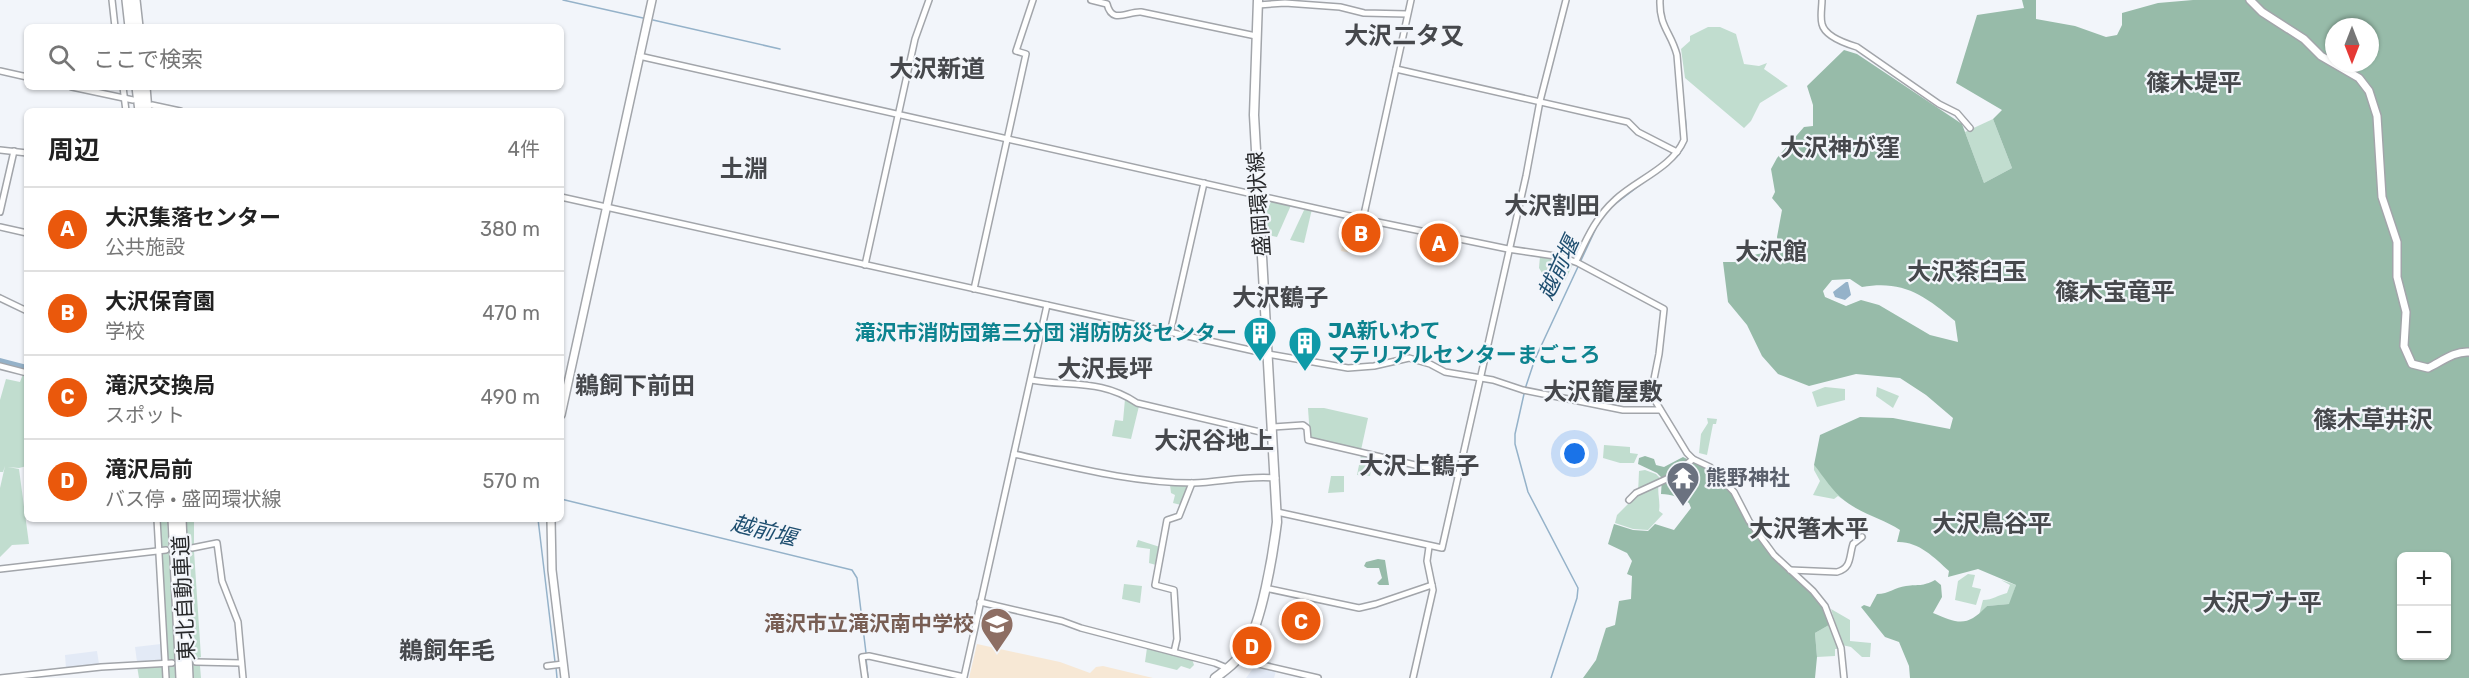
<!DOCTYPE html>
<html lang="ja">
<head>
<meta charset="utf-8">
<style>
	:root { --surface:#fff; --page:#f6f6f6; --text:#222; --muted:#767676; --line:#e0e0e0; --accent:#ea580c }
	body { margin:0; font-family:Rubik,"Noto Sans JP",sans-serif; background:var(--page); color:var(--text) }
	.controls { position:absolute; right:18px; bottom:18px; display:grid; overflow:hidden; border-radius:9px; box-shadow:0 2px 4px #0004 }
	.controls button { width:54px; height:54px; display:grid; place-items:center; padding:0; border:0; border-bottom:2px solid var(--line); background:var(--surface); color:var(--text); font:30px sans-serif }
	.compass { position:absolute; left:2325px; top:18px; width:54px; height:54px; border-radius:50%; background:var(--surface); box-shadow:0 2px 4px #0004; rotate:180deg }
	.you { position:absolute; left:1575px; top:454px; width:21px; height:21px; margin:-15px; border:4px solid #fff; border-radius:50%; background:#1a73e8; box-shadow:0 0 0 9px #1a73e833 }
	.badge { display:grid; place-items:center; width:39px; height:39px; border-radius:50%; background:var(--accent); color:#fff; font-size:20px; font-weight:700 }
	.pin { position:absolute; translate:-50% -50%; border:3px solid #fff; box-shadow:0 2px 6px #0006 }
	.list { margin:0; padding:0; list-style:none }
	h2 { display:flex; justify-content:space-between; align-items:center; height:78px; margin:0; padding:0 24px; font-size:26px }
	h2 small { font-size:20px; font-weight:400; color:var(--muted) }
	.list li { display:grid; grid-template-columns:39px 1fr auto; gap:18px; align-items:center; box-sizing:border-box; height:84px; padding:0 24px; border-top:2px solid var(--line) }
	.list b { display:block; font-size:22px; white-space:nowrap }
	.list p { margin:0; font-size:20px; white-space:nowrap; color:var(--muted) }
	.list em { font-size:20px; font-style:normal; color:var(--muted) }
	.icon { flex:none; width:33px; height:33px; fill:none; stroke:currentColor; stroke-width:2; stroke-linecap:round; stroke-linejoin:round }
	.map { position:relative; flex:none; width:2469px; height:678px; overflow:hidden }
	.search { position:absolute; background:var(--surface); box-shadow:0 2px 4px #0004; left:24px; top:24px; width:540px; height:66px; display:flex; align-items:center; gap:15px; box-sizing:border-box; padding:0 21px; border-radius:9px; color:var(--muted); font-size:22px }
	.panel { position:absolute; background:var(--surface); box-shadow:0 2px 4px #0004; left:24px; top:108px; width:540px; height:414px; border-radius:9px }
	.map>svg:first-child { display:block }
	.built { fill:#e3eaf6 }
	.education { fill:#f7e8d5 }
	.green { fill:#c1ddcf }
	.forest { fill:#97bba9; fill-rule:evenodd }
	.water { fill:#95b2c9 }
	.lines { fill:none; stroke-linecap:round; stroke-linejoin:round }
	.stream { stroke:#95b2c9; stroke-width:1.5 }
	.river { stroke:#95b2c9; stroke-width:8 }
	.minor-casing { stroke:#a2a5aa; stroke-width:8 }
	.tertiary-casing { stroke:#a2a5aa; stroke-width:10 }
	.primary-casing { stroke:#a2a5aa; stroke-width:11 }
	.motorway-casing { stroke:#a2a5aa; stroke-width:12 }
	.minor { stroke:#fff; stroke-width:5 }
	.tertiary { stroke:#fff; stroke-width:7 }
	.primary { stroke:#fff; stroke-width:8 }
	.motorway { stroke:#fff; stroke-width:9 }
	.labels { text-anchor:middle; stroke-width:4.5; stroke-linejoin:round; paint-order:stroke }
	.street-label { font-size:21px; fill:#262729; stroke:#f2f5fa }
	.culture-label { font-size:21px; font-weight:bold; fill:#0d838f; stroke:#f2f5fa; text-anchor:start }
	.worship-label { font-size:21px; font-weight:bold; fill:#5b616d; stroke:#f2f5fa; text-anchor:start }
	.education-label { font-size:21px; font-weight:bold; fill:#785e54; stroke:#f2f5fa; text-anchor:end }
	.water-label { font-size:22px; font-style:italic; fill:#1f4f70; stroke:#f2f5fa }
	.quarter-label { font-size:24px; font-weight:bold; fill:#46484c; stroke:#f2f5fa }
</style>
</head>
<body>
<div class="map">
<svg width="2469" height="678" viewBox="0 0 2469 678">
	<rect width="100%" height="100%" fill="#f2f5fa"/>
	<g class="built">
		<path d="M161 644 162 661 137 662 135 647Z"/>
		<path d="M97 651 99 664 66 668 65 655Z"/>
		<path d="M1254 667 1276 671 1274 678H1246Z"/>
	</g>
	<g class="education">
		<path d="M1348 216 1379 224 1372 246 1355 241 1352 253 1341 251Z"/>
		<path d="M977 644 1060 662 1090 673 1096 667 1103 666 1153 678H969Z"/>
	</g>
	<g class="green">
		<path d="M1708 27H1720L1736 34 1744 64 1759 66 1767 63 1764 69 1788 86 1760 103 1751 121 1744 128 1685 78 1681 49 1690 41V36Z"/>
		<path d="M1993 119 2012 168 1984 183 1965 132Z"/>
		<path d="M1272 199 1292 203 1277 237 1264 234 1263 221Z"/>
		<path d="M1305 208 1312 209 1304 243 1290 240Z"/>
		<path d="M1540 256H1548L1573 264 1565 281 1542 273 1539 268Z"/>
		<path d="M23 374 27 375V466L19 468 8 467 19 469 29 544 12 545 0 557V488L5 466 3 472H0V400L6 379 20 382Z"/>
		<path d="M1825 387 1845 389V400L1817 407 1812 392Z"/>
		<path d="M1877 387 1899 396 1893 408 1876 396Z"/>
		<path d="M1125 399 1139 406 1131 439 1112 436 1115 420 1123 421Z"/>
		<path d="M1308 408H1324L1368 418 1361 450 1310 438Z"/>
		<path d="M1707 418 1717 419 1716 424H1713L1707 455 1699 453 1701 434 1708 423Z"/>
		<path d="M1604 445 1630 447V453L1638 454 1634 463H1620L1603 458Z"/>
		<path d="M1361 455 1373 457 1370 476 1357 475Z"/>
		<path d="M1814 465 1845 501 1838 496 1834 499 1813 495 1820 481 1814 470Z"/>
		<path d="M1713 466 1746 469 1753 476 1737 488Z"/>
		<path d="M1645 470 1656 474 1661 479C1655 488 1661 500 1659 511L1663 514 1648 530 1633 529 1615 523 1617 515 1638 494 1639 471Z"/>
		<path d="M1331 476H1344V492L1328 493Z"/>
		<path d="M1170 485H1188L1181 505 1173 503 1175 495 1171 493Z"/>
		<path d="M159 519H167L176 678H169L168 668 172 665 173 661 167 658 161 558 162 554 166 552 161 546Z"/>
		<path d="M185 519H194V545L191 546V551H194L201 657 195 659 196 665 200 666 201 678H193Z"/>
		<path d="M1138 540 1160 547 1156 565 1149 563 1150 549 1136 547Z"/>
		<path d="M1968 574 1975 575 1972 587 1981 589 1976 605 1955 600 1958 581Z"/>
		<path d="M2001 580 2016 585 2010 604 1987 606 1979 615 1983 600C1993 600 1998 595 2007 593L2010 585Z"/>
		<path d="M1124 584 1142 586 1140 603 1122 599Z"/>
		<path d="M1831 609 1850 620V641L1871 643 1870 657H1862L1851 647 1842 645Z"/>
		<path d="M1829 625 1838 649H1835V656L1817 657 1815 633Z"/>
		<path d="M1147 648 1192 659 1194 665 1190 669 1181 666 1177 670 1145 662Z"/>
		<path d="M163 665 164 678H139L137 666Z"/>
	</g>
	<g class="forest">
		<path d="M2022 0H2036V19L2075 26 2106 37 2117 35 2122 25V13L2158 3 2193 0H2469V678H1910L1909 666 1899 642 1885 637 1861 607 1864 605 1870 607 1877 594C1889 594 1895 587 1906 586 1919 584 1922 587 1935 580L1941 585 1942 597 1933 613C1959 624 1967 627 1987 606L2009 604 2016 585 1978 569 1948 577 1949 571C1934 557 1918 541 1897 542L1900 530C1883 519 1862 514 1845 501 1833 492 1824 477 1814 465L1820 435 1860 417 1893 418 1950 429 1953 418 1926 395 1900 378 1856 374 1809 386 1778 374 1762 356 1747 325 1728 302 1723 262H1735L1753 255 1779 250 1777 237 1782 210 1772 198 1775 192 1771 169 1777 158 1804 127 1813 126V105L1807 86 1844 50 1857 54 1962 124 1984 183 2012 168 1993 119 2002 110 1956 83 1977 15 2024 8ZM2334 27H2370V63H2334ZM1850 279 1862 287C1903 280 1924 295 1955 321L1958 342 1930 335 1879 305 1861 300 1846 306 1825 297 1823 291 1832 280ZM2402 556H2446V656H2402Z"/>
		<path d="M1645 456 1654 459 1656 465 1664 467 1683 457 1707 469 1732 493 1747 521 1771 556 1810 592 1822 606 1829 625 1815 633 1817 657 1815 678H1583L1596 660 1606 628 1615 625 1619 601 1631 599 1632 576 1627 574 1632 561 1627 553 1608 544 1614 524 1633 530 1648 531 1655 524 1674 530 1691 508 1689 503C1680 498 1672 494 1661 494L1662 478 1657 473 1638 464 1639 458Z"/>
		<path d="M1378 559 1385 560 1389 585H1379L1377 583 1382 578 1379 568H1367L1364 566 1366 562Z"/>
	</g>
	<path class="water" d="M1846 282H1848L1851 295 1845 300 1835 297 1833 292Z"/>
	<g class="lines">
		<g class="stream">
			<path d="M563 0 643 18"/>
			<path d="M653 20 780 49"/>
			<path d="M1672 161C1692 146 1686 124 1683 102"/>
			<path d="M1610 208 1649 178"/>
			<path d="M1525 389 1535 359 1597 226"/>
			<path d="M1524 394 1515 434V444L1528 492 1578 588 1577 598 1551 678"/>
			<path d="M561 499 852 570 857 578 866 653"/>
			<path d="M538 519 555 662"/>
			<path d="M866 658 868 678"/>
			<path d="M556 667 557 678"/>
		</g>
		<path class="river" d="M0 362 27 369"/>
		<defs>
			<g id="minor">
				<path d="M112 0 115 27"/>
				<path d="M1091 0 1107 4C1112 25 1128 11 1141 12L1256 36"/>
				<path d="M1822 0C1822 7 1820 17 1822 24 1825 37 1847 44 1857 47L1939 104 1957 113 1970 128"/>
				<path d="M1258 5 1285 3 1340 7 1364 13 1407 14"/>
				<path d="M639 56 1363 219 1508 249 1562 257 1578 263 1664 309 1659 354 1651 394 1687 453 1693 459 1710 467 1734 492 1749 521 1774 555 1813 591 1825 606 1841 648 1844 678"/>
				<path d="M1396 69 1628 122 1638 132 1677 152"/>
				<path d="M0 71 27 77"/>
				<path d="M72 87 133 100"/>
				<path d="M123 87 126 111"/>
				<path d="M152 105 180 111"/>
				<path d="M0 150 27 153"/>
				<path d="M561 197 1268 354 1348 368 1374 366 1409 358 1430 364 1445 372 1493 380 1523 390 1623 410H1660"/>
				<path d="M0 212 14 151"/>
				<path d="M1363 219 1411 0"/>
				<path d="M0 227 27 233"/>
				<path d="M1576 261C1587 238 1596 217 1615 200 1636 180 1672 168 1684 140L1677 55C1671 32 1659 27 1660 0"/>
				<path d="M865 265 915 39 929 0"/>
				<path d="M974 289 1026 54 1016 51 1033 0"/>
				<path d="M0 298 27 311"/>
				<path d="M1170 333 1204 183"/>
				<path d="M0 366 27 373"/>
				<path d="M1031 380C1071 387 1101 379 1137 403L1273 435"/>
				<path d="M1273 427 1303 425 1307 428 1308 440 1458 475"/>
				<path d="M1014 454C1073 467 1132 483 1193 483 1221 482 1248 475 1276 478"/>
				<path d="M1629 500 1636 493 1671 477 1693 459"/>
				<path d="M1277 512 1442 548 1526 176 1540 101 1566 0"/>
				<path d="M157 519 166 678"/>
				<path d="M192 548 217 543 222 581 238 622 243 678"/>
				<path d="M0 569 166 550"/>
				<path d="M1790 570 1837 572C1852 568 1849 556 1853 544L1862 537"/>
				<path d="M1265 588 1359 608 1376 604 1432 585"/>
				<path d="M980 602 1062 621 1081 628 1215 663 1227 668"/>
				<path d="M1174 652 1177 639 1174 590 1155 585 1167 520 1179 516 1192 483"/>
				<path d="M1237 659 1318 678"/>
				<path d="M196 662 241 663"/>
				<path d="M547 666 563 664"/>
				<path d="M0 678 101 667 172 663"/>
				<path d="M865 678 862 657 869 656 964 677 1047 305"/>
				<path d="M1413 678 1433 590 1427 561 1429 547"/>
			</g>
			<g id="tertiary">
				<path d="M2250 0 2262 12 2304 39 2321 56 2359 78 2369 91 2377 116 2382 197 2397 242V277L2406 312 2404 346 2412 364 2428 368C2441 362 2454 351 2469 352"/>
				<path d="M561 415 652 0"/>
				<path d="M551 519 552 570 565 678"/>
			</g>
			<path id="primary" d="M1215 678C1226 670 1238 661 1245 649 1262 622 1273 554 1277 522L1254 115 1258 0"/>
			<g id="motorway">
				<path d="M127 0 130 27"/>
				<path d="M135 0 138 27"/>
				<path d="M137 87 140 111"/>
				<path d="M145 87 147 111"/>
				<path d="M173 519 181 678"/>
				<path d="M181 519 188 678"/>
			</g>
		</defs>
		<use href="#minor" class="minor-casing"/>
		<use href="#tertiary" class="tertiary-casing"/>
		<use href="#primary" class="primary-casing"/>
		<use href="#motorway" class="motorway-casing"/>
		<use href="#minor" class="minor"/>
		<use href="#tertiary" class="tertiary"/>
		<use href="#primary" class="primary"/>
		<use href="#motorway" class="motorway"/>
	</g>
	<defs>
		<symbol id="building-pin" viewBox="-11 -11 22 30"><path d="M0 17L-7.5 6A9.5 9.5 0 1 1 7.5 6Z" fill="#0f9aa8" stroke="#f2f5fa"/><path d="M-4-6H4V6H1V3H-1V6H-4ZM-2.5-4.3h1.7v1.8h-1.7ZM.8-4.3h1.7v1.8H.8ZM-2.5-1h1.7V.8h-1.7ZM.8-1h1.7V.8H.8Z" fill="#fff"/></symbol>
		<symbol id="temple-pin" viewBox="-11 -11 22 30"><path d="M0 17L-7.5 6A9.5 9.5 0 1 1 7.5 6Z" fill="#6b7280" stroke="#f2f5fa"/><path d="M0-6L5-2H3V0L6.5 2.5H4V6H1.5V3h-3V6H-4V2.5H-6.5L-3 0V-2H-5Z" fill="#fff"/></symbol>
		<symbol id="school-pin" viewBox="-11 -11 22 30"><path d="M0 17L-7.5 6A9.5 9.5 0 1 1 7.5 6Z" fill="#8d6e63" stroke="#f2f5fa"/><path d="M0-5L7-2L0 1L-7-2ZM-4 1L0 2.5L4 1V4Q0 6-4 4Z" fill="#fff"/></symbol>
	</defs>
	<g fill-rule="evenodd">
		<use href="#building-pin" x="1241" y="314" width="38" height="52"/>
		<use href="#building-pin" x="1286" y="324" width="38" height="52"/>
		<use href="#temple-pin" x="1664" y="459" width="38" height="52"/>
		<use href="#school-pin" x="978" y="605" width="38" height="52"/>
	</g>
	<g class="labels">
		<g class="street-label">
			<text transform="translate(1259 204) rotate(-94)" y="7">盛岡環状線</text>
			<text transform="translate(184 598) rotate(-93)" y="7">東北自動車道</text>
		</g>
		<g class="culture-label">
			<text x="1328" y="338">JA新いわて<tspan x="1328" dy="24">マテリアルセンターまごころ</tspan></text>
			<text x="1237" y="340" text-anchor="end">滝沢市消防団第三分団 消防防災センター</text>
		</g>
		<g class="worship-label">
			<text x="1706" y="485">熊野神社</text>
		</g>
		<g class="education-label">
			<text x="974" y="631">滝沢市立滝沢南中学校</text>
		</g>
		<g class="water-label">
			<text transform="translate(1558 268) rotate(-65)" y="8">越前堰</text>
			<text transform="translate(764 530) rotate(14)" y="8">越前堰</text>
		</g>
		<g class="quarter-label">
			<text x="1404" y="44">大沢二タ又</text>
			<text x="937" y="77">大沢新道</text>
			<text x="2194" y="91">篠木堤平</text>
			<text x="1840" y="156">大沢神が窪</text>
			<text x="744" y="177">土淵</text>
			<text x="1552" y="214">大沢割田</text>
			<text x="1771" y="260">大沢館</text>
			<text x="1967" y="280">大沢茶臼玉</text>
			<text x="2115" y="300">篠木宝竜平</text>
			<text x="1280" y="306">大沢鶴子</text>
			<text x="1105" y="377">大沢長坪</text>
			<text x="635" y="394">鵜飼下前田</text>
			<text x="1603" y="400">大沢籠屋敷</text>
			<text x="2373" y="428">篠木草井沢</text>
			<text x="1214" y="449">大沢谷地上</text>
			<text x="1419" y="474">大沢上鶴子</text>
			<text x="1992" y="532">大沢鳥谷平</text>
			<text x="1809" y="537">大沢箸木平</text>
			<text x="2262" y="611">大沢ブナ平</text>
			<text x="447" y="659">鵜飼年毛</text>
		</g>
	</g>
</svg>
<div class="controls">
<button>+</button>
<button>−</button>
</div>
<svg class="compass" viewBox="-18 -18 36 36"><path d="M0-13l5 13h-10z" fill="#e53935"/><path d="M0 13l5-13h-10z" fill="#767676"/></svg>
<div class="you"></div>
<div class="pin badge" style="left:1439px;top:243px">A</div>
<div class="pin badge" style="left:1361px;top:233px">B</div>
<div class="pin badge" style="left:1301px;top:621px">C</div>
<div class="pin badge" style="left:1252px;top:646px">D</div>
<div class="search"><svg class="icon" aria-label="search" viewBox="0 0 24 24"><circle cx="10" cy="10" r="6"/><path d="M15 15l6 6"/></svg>ここで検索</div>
<section class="panel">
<h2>周辺<small>4件</small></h2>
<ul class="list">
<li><span class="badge">A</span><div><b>大沢集落センター</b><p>公共施設</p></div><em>380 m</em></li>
<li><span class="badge">B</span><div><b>大沢保育園</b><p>学校</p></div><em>470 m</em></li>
<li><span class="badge">C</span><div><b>滝沢交換局</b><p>スポット</p></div><em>490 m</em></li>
<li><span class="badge">D</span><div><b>滝沢局前</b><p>バス停 · 盛岡環状線</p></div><em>570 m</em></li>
</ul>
</section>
</div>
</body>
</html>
